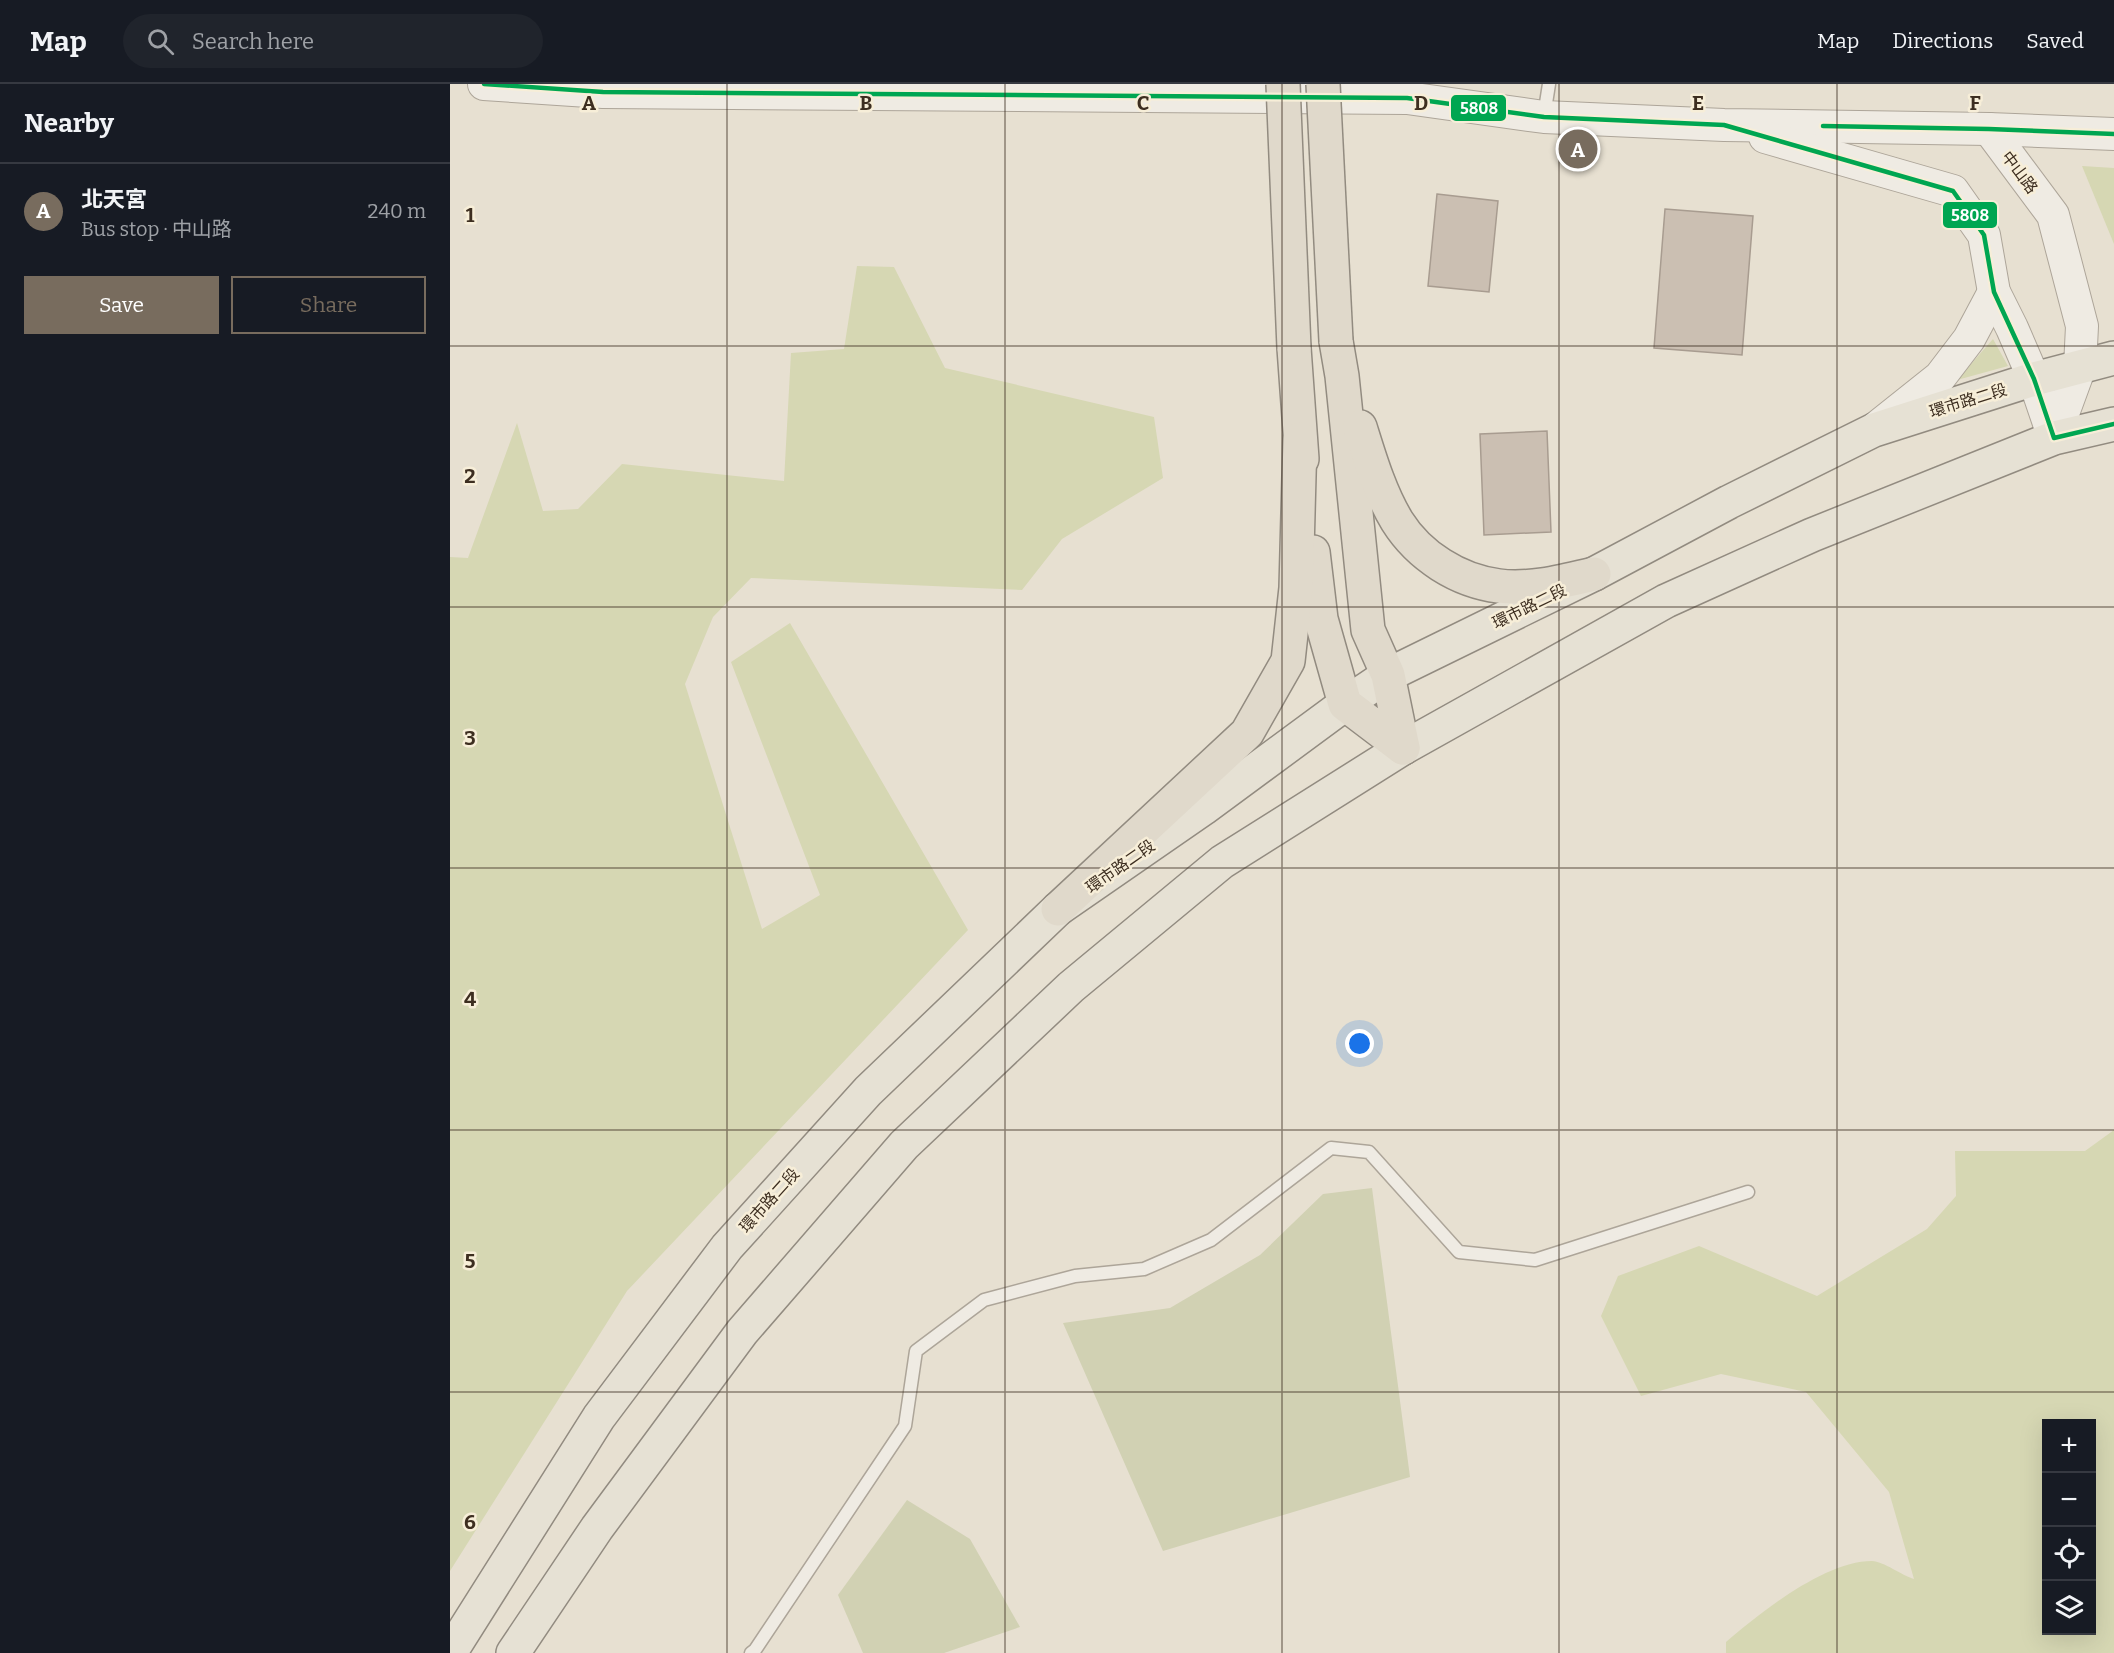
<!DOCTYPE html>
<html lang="en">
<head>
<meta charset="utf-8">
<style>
	:root { --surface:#171b24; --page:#20242c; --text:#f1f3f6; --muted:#9ea1a6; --line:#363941; --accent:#786c5e }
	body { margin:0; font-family:Bitter,"Noto Sans TC",serif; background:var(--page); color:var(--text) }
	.controls { position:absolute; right:18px; bottom:18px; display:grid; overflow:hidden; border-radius:0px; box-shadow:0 6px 24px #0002 }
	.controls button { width:54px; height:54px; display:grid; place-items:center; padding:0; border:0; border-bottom:2px solid var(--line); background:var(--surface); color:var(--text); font:30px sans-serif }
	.you { position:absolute; left:910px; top:960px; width:21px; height:21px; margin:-15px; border:4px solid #fff; border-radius:50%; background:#1a73e8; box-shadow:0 0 0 9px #1a73e833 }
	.badge { display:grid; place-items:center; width:39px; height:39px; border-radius:50%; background:var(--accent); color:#fff; font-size:20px; font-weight:700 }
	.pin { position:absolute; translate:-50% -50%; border:3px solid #fff; box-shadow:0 2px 6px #0006 }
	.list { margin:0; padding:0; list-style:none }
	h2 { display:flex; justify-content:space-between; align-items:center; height:78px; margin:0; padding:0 24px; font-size:26px }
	h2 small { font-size:20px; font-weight:400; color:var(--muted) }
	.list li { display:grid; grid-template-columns:39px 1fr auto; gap:18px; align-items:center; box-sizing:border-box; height:96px; padding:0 24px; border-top:2px solid var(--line) }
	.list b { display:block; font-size:22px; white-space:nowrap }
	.list p { margin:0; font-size:20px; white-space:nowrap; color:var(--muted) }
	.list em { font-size:20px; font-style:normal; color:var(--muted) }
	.actions { display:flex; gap:12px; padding:18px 24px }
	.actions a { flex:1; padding:14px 0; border:2px solid var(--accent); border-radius:0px; text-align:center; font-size:21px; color:var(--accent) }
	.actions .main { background:var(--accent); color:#fff }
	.icon { flex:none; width:33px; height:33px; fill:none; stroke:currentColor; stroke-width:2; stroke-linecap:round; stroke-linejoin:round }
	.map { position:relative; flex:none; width:1664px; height:1569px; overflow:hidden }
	header { display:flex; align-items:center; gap:36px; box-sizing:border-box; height:84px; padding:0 30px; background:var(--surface); border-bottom:2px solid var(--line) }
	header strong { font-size:28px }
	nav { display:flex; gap:33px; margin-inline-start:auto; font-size:21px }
	.search { width:420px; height:54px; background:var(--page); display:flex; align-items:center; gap:15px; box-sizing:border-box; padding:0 21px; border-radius:33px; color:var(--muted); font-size:22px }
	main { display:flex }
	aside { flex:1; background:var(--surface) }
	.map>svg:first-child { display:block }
	.green { fill:#d6d7b3; fill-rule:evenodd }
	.cemetery { fill:#d1d1b3 }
	.building { fill:#cbbfb2; stroke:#a89c90; stroke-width:1.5 }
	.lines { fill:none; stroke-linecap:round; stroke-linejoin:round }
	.service-casing { stroke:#ada599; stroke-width:15 }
	.tertiary-casing { stroke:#ada599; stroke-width:34 }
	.primary-casing { stroke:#928b80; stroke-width:36 }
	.trunk-casing { stroke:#928b80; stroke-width:36 }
	.service { stroke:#efebe3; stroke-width:12 }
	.tertiary { stroke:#efebe3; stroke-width:32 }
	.primary { stroke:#e6e1d4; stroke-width:33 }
	.trunk { stroke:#e0d9cb; stroke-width:33 }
	.trunk-bridge-casing { stroke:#928b80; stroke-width:36; stroke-linecap:butt }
	.trunk-bridge { stroke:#e0d9cb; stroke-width:33 }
	.bus-1-casing { stroke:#f7eed8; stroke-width:9 }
	.bus-1 { stroke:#00a651; stroke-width:4.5 }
	.grid { fill:none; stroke:#3d2e20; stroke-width:1.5; stroke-opacity:0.55 }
	.labels { text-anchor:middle; stroke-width:5; stroke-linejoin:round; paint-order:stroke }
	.street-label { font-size:16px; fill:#3d2e20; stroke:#f7eed8 }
	.grid-label { font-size:20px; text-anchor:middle; font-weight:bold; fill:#3d2e20; stroke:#f7eed8; stroke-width:5; stroke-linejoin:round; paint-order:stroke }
	.line-badge { stroke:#f7eed8; stroke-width:2 }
	.badge-label { font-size:16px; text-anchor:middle; font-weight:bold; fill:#fff }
</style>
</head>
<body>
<header>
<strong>Map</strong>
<div class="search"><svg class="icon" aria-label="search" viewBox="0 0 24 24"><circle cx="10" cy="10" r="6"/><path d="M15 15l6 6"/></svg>Search here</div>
<nav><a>Map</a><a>Directions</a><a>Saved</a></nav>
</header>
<main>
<aside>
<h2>Nearby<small></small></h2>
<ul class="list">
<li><span class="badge">A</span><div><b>北天宮</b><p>Bus stop · 中山路</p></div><em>240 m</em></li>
</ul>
<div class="actions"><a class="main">Save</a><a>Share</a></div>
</aside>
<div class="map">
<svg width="1664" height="1569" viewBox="0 0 1664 1569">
	<rect width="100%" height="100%" fill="#e7e0d1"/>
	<g class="green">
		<path d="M1632 82 1664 84V160Z"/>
		<path d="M407 182 444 183 495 284 704 333 713 394 612 455 572 506 301 494 263 533 235 600 312 845 370 811 281 578 340 539 518 846 177 1207 0 1487V473L18 474 67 339 93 427 128 425 172 380 334 397 341 269 394 265Z"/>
		<path d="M1543 255 1558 282 1507 296Z"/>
		<path d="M1664 1046V1569H1276V1558C1311 1528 1375 1477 1422 1477 1433 1477 1453 1492 1464 1495L1439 1408 1356 1308 1271 1290 1191 1312 1151 1232 1168 1192 1249 1162 1367 1212 1477 1145 1506 1112 1505 1067H1635ZM1596 1340H1642V1546H1596Z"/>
	</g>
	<g class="cemetery">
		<path d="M922 1104 960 1393 713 1467 613 1239 720 1224 810 1171 873 1110Z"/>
		<path d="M457 1416 520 1455 570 1543 494 1569H413L388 1511Z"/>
	</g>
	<g class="building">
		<path d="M987 110 1048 117 1039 208 978 202Z"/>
		<path d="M1215 125 1303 132 1292 271 1204 264Z"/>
		<path d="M1097 347 1101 448 1034 451 1030 350Z"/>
	</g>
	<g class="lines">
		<defs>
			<g id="service">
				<path d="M1094 32 1099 0"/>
				<path d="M301 1569 305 1566 455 1342 466 1267 534 1216 625 1192 694 1185 761 1156 881 1064 919 1068 1009 1168 1085 1176 1298 1108"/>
			</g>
			<g id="tertiary">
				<path d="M34 0 153 8 957 14 1094 33 1274 41 1539 45 1664 50"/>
				<path d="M1539 45 1603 131 1632 242 1630 283 1604 354"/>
				<path d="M1315 53 1503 107 1534 151 1544 208 1562 244 1584 295 1604 354"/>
				<path d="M1426 344 1490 293 1519 255 1544 208"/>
			</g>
			<g id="primary">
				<path d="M0 1569 149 1333 277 1163 418 1007 608 825 754 724 895 620 938 591 1144 490 1279 418 1424 346 1584 295 1664 274"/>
				<path d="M63 1569 147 1444 292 1248 454 1061 621 903 772 778 953 664 1216 517 1362 451 1604 354 1664 340"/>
			</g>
			<g id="trunk">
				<path d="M886 257 892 292 918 546 938 591 953 664"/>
				<path d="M844 264 852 375"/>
				<path d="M910 343C920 375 930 409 947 437 969 472 1008 497 1049 502 1080 506 1114 497 1144 490"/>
				<path d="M863 468 871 535 895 620 953 664"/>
				<path d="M608 825 797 649 838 577 846 504 850 355"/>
			</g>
		</defs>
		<use href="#service" class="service-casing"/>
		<use href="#tertiary" class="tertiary-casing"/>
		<use href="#primary" class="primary-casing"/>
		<use href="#trunk" class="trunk-casing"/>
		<use href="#service" class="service"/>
		<use href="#tertiary" class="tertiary"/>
		<use href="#primary" class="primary"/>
		<use href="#trunk" class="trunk"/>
		<defs>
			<g id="trunk-bridge">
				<path d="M833 0 844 264"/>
				<path d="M873 0 886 257"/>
			</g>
		</defs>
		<use href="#trunk-bridge" class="trunk-bridge-casing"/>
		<use href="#trunk-bridge" class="trunk-bridge"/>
		<defs>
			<g id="bus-1">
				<path d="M34 0 153 8 957 14 1094 33 1274 41 1503 107 1534 151 1544 208 1584 295 1604 354 1664 340"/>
				<path d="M1373 42 1539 45 1664 50"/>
			</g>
		</defs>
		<use href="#bus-1" class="bus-1-casing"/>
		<use href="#bus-1" class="bus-1"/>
	</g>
	<path class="grid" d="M277 0V1569M555 0V1569M832 0V1569M1109 0V1569M1387 0V1569M0 262H1664M0 523H1664M0 784H1664M0 1046H1664M0 1308H1664"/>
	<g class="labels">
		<g class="street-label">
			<text transform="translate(1570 88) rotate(53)" y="6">中山路</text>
			<text transform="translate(1518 316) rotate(-17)" y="6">環市路二段</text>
			<text transform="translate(1079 522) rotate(-26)" y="6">環市路二段</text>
			<text transform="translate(670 782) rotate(-35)" y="6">環市路二段</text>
			<text transform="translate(319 1116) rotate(-48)" y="6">環市路二段</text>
		</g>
	</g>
	<g class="grid-label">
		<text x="139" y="26">A</text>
		<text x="416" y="26">B</text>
		<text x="693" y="26">C</text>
		<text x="971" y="26">D</text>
		<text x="1248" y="26">E</text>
		<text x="1525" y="26">F</text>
		<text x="20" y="138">1</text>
		<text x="20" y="399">2</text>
		<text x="20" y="661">3</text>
		<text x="20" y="922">4</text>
		<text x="20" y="1184">5</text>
		<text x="20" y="1445">6</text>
	</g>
	<g class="line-badge">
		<rect x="1000" y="10" width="57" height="28" rx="6" fill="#00a651"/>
		<rect x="1492" y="117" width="56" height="28" rx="6" fill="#00a651"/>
	</g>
	<g class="badge-label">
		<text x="1029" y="30">5808</text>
		<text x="1520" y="137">5808</text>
	</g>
</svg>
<div class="controls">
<button>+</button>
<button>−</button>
<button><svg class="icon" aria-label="locate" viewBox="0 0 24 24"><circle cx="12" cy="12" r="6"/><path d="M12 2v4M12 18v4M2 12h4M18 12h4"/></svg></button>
<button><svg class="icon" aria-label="layers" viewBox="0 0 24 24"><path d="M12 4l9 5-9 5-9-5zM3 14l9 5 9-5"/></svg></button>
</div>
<div class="you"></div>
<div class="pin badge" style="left:1128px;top:65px">A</div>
</div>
</main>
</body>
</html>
